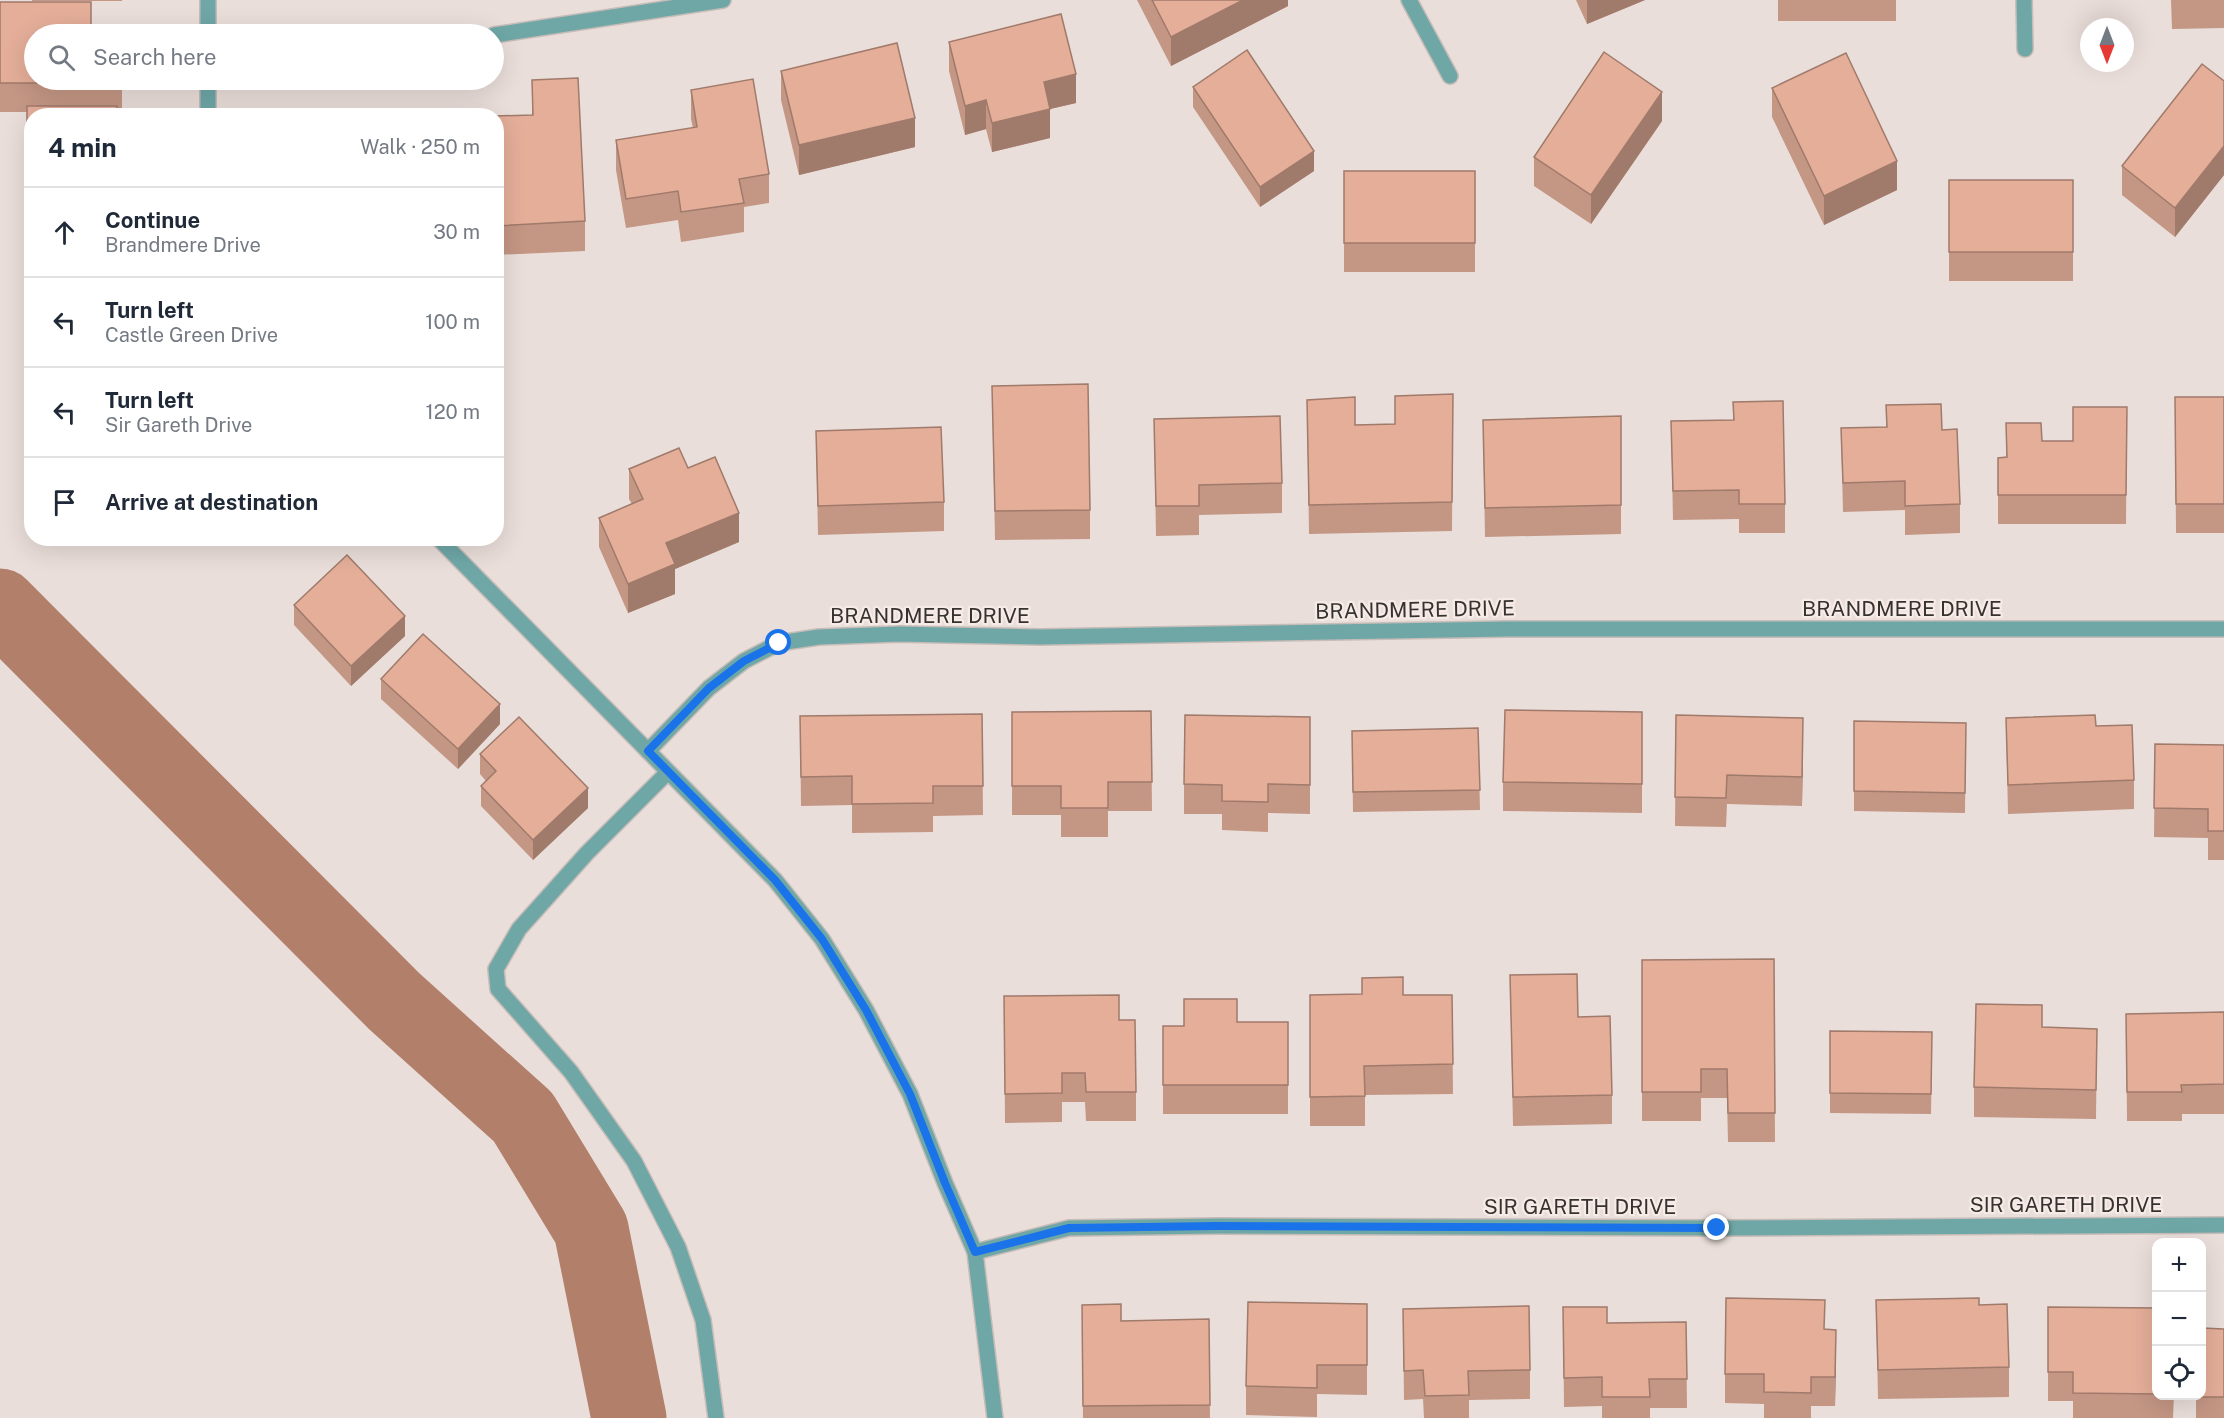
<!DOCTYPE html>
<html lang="en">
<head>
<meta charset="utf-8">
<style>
	:root { --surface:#fff; --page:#f6f6f7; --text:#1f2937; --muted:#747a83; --line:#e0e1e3 }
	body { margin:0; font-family:"Public Sans",sans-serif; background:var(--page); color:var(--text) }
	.controls { position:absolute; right:18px; bottom:18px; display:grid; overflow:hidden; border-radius:12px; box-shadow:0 6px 24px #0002 }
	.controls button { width:54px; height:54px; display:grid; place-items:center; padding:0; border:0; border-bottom:2px solid var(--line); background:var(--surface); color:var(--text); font:30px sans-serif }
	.compass { position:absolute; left:2080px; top:18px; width:54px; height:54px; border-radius:50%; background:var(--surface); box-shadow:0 6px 24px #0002; rotate:180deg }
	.stop { position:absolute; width:18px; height:18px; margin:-14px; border:4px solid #1a73e8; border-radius:50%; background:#fff }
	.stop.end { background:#1a73e8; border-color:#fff; box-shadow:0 2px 6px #0008 }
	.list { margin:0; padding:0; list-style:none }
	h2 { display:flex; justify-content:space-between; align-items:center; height:78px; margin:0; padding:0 24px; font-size:26px }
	h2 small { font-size:20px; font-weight:400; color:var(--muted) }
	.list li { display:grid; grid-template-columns:39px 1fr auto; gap:18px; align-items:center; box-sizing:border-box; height:90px; padding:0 24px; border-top:2px solid var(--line) }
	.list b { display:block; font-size:22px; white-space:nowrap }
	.list p { margin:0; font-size:20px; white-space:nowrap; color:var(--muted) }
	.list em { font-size:20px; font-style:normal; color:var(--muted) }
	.icon { flex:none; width:33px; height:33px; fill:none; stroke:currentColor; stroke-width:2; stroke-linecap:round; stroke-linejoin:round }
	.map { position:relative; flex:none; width:2224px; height:1418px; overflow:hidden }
	.search { position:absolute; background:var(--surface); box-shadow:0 6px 24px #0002; left:24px; top:24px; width:480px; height:66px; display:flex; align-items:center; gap:15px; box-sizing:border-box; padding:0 21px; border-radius:33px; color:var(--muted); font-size:22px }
	.panel { position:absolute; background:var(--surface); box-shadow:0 6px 24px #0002; left:24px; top:108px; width:480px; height:438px; border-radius:24px }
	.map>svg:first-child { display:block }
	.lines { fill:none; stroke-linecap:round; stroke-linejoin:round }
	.river { stroke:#b27f6b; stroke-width:75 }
	.lane-casing { stroke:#c6bcb8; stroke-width:18 }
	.street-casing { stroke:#c6bcb8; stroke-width:18 }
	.lane { stroke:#6fa7a7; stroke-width:15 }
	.street { stroke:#6fa7a7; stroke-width:15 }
	.wall { fill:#c49684 }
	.shaded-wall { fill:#a07a6b }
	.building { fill:#e4ae99; stroke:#a07a6b; stroke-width:1.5 }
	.route { stroke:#1a73e8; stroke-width:8 }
	.labels { text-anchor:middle; stroke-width:4.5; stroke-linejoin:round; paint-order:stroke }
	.street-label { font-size:21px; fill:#363230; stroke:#f7ebe7 }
</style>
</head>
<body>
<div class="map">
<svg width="2224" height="1418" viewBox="0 0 2224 1418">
	<rect width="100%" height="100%" fill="#eadeda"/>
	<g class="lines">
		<path class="river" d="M0 606 394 1001 523 1117 591 1229 629 1418"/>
		<defs>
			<path id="lane" d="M668 772 587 853 519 929 496 969 498 989 571 1072 634 1161 678 1247 703 1320 716 1418"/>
			<g id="street">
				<path d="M208 0V34"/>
				<path d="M1409 0 1450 76"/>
				<path d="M2024 0 2025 49"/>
				<path d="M494 35 723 0"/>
				<path d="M208 116V80"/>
				<path d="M438 538 775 880 822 939 866 1010 910 1094 945 1183 975 1252 995 1418"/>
				<path d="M648 751 709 688 744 661 779 643 819 637 899 634 1040 637 1507 629H2224"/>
				<path d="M975 1252 1069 1228 1218 1226 1717 1228 2224 1225"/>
			</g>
		</defs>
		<use href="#lane" class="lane-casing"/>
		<use href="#street" class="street-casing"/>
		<use href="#lane" class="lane"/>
		<use href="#street" class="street"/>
	</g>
	<g class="wall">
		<rect x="32" y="0" width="90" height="1"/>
		<path d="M1137 0H1288V6L1171 66Z"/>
		<path d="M1576 0H1645L1587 24Z"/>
		<rect x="1778" y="0" width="118" height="21"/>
		<path d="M2171 0H2224V28L2172 29Z"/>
		<path d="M0 2 91 33 122 80V112L32 116V244H27V112H0Z"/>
		<path d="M949 42 1076 103 1050 109V138L992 152 986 129 965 135 949 71Z"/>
		<path d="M781 71 915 147 799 175 781 100Z"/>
		<path d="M532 80 585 221V251L496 255V116L532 115Z"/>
		<path d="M2224 81V175L2175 237 2122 195V166Z"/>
		<path d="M1193 87 1314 171 1260 207 1193 107Z"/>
		<path d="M1772 88 1897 190 1824 225 1772 117Z"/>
		<path d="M691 90 769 174V203L744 207V232L681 242 678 220 626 228 616 170V140L693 128 691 119Z"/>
		<path d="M1662 121 1591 224 1534 186V157Z"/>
		<rect x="1344" y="171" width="131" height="101"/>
		<rect x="1949" y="180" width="124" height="101"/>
		<path d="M32 285V319L30 315V286Z"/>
		<path d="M31 329H32V360L31 358Z"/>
		<path d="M992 386 1090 510V539L995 540Z"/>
		<path d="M1453 394 1452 531 1309 534 1307 400 1355 425 1395 424Z"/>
		<path d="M2175 397H2224V533H2176Z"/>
		<path d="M1733 402 1785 504V533H1739V519L1673 520 1671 421 1733 420Z"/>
		<path d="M1886 405 1942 430 1960 504V533L1905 535V510L1843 512 1841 428 1886 427Z"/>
		<path d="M2127 407 2126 524H1998V458L2006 457V423L2042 441H2073Z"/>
		<path d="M1621 416V534L1485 537 1483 420Z"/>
		<path d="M1154 419 1282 483V513L1199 515V535L1156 536Z"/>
		<path d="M816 431 944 502V531L818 535Z"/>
		<path d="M688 468 739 542 675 569V594L628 613 599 547V518L632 504 629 499V469Z"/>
		<path d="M294 605 405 636 351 686 294 625Z"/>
		<path d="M381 679 500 724 458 769 381 699Z"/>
		<path d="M1151 711 1152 811H1108V837H1061V815H1012V712Z"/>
		<path d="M1642 712V813L1503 811V782Z"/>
		<path d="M982 714 983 815 933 816V832L852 833V805L801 806 800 716Z"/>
		<path d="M1676 715 1803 747 1802 806 1727 804 1726 827 1675 826Z"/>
		<path d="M1310 717V814L1268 813V832L1222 830V814H1184V784Z"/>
		<path d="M2006 718 2134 780V809L2008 814Z"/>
		<path d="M1854 721 1966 723 1965 813 1854 811Z"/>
		<path d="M1478 728 1480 810 1353 812 1352 731Z"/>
		<path d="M2155 744 2224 745V860H2208V838L2154 837Z"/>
		<path d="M480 754 588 808 533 860 481 806V786L486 781 480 774Z"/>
		<path d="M1774 959 1775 1142H1728L1727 1098H1701V1121H1642V960Z"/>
		<path d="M1510 975 1578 1017 1612 1095V1124L1513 1126Z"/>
		<path d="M1310 995H1452L1453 1094 1365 1095V1126H1310Z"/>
		<path d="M1004 996 1119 1020 1136 1092V1121H1086L1085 1102H1062V1122L1005 1123Z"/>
		<path d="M2224 1012V1114H2182V1121H2127L2126 1014Z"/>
		<path d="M1237 1022H1288V1114H1163V1026H1184Z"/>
		<path d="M2042 1027 2097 1029 2096 1119 1974 1117V1087Z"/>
		<path d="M1830 1031 1932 1052 1931 1114 1830 1113Z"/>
		<path d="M1876 1300 1979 1305 2009 1367V1397L1878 1399Z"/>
		<path d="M1367 1304V1395L1317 1394V1417L1246 1415V1386Z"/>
		<path d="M1082 1305 1121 1321 1209 1319 1210 1418H1083Z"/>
		<path d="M1563 1307 1607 1323 1686 1322 1687 1408H1650V1418H1602V1406L1564 1407Z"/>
		<path d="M2048 1307 2157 1308V1395H2174L2173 1418H2073V1401H2048Z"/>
		<path d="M1403 1309 1530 1370V1399L1469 1400V1418H1424L1423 1399 1404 1400Z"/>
		<path d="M1825 1329 1836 1359 1835 1406H1811V1418H1764V1404L1725 1403V1374Z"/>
		<path d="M2224 1329V1418H2196V1395Z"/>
	</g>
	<g class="shaded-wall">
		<path d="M1243 0H1288V6L1171 66V37Z"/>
		<path d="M1587 0H1645L1587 24Z"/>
		<path d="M1076 74V103L1050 109V138L992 152V123L1044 82Z"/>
		<path d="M1662 92V121L1591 224V195Z"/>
		<path d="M986 100V129L965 135V106Z"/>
		<path d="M915 118V147L799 175V145Z"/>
		<path d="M2224 146V175L2175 237V208Z"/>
		<path d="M1314 151V171L1260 207V187Z"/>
		<path d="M1897 161V190L1824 225V196Z"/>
		<path d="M739 513V542L675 569V594L628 613V584L666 543Z"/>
		<path d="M405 616V636L351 686V666Z"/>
		<path d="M500 704V724L458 769V749Z"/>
		<path d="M1803 718V747L1802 806V777Z"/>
		<path d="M588 788V808L533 860V840Z"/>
		<path d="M1836 1330V1359L1835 1406V1377Z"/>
	</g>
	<g class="building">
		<path d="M1152 0H1243L1171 37Z"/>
		<path d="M0 2H91V33H122V34H34V80H122V83H0Z"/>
		<path d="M1061 14 1076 74 1044 82 1050 109 992 123 986 100 965 106 949 42Z"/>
		<path d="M897 43 915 118 799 145 781 71Z"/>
		<path d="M1247 50 1314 151 1260 187 1193 87Z"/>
		<path d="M1604 52 1662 92 1591 195 1534 157Z"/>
		<path d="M1846 53 1897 161 1824 196 1772 88Z"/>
		<path d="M2202 64 2224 81V146L2175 208 2122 166Z"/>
		<path d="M578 78 585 221 496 226V116L533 115 532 80Z"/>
		<path d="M753 79 769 174 739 179 744 203 681 212 678 191 626 199 616 140 697 127 691 90Z"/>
		<path d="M27 106H117V116H32V215H27Z"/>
		<rect x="1344" y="171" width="131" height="72"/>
		<rect x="1949" y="180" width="124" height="72"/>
		<path d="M1088 384 1090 510 995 511 992 386Z"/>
		<path d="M1453 394 1452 502 1309 505 1307 400 1355 397V425L1395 424V396Z"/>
		<path d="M2175 397H2224V504H2176Z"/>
		<path d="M1783 401 1785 504H1739V490L1673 491 1671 421 1734 420 1733 402Z"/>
		<path d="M1941 404 1942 430 1957 429 1960 504 1905 506V481L1843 483 1841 428 1887 427 1886 405Z"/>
		<path d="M2073 407H2127L2126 495H1998V458L2007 457 2006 423H2041L2042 441H2073Z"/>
		<path d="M1280 416 1282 483 1199 485V506H1156L1154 419Z"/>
		<path d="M1621 416V505L1485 508 1483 420Z"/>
		<path d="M941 427 944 502 818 506 816 431Z"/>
		<path d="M679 448 688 468 715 457 739 513 666 543 675 564 628 584 599 518 643 499 629 469Z"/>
		<path d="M347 555 405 616 351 666 294 605Z"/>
		<path d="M423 634 500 704 458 749 381 679Z"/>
		<path d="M1505 710 1642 712V784L1503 782Z"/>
		<path d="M1151 711 1152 782H1108V808H1061V786H1012V712Z"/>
		<path d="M982 714 983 786H933V803L852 804V776L801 777 800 716Z"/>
		<path d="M1185 715 1310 717V785L1268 784V802L1222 801V785L1184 784Z"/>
		<path d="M1676 715 1803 718 1802 777 1727 775 1726 798 1675 797Z"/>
		<path d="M2095 715 2096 726 2132 725 2134 780 2008 785 2006 718Z"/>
		<path d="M519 717 588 788 533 840 481 786 496 771 480 754Z"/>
		<path d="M1854 721 1966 723 1965 793 1854 791Z"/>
		<path d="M1478 728 1480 790 1353 792 1352 731Z"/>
		<path d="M2155 744 2224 745V831H2208V809L2154 808Z"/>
		<path d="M1774 959 1775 1113H1728L1727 1069H1701V1092H1642V960Z"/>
		<path d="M1577 974 1578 1017 1610 1016 1612 1095 1513 1097 1510 975Z"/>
		<path d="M1403 977V995H1452L1453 1064 1364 1066 1365 1096 1310 1097V995L1362 994V978Z"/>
		<path d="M1119 995V1020H1135L1136 1092H1086L1085 1073H1062V1093L1005 1094 1004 996Z"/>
		<path d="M1184 999H1237V1022H1288V1085H1163V1026H1184Z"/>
		<path d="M1976 1004 2042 1005V1027L2097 1029 2096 1090 1974 1087Z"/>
		<path d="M2224 1012V1084L2181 1085 2182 1092H2127L2126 1014Z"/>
		<path d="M1830 1031 1932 1032 1931 1094 1830 1093Z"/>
		<path d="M1726 1298 1825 1300 1824 1329 1836 1330 1835 1377H1811V1393L1764 1392V1374H1725Z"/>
		<path d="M1979 1298V1305L2007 1304 2009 1367 1878 1370 1876 1300Z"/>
		<path d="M1248 1302 1367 1304V1365H1317V1388L1246 1386Z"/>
		<path d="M1121 1304V1321L1209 1319 1210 1405 1083 1406 1082 1305Z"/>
		<path d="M1529 1306 1530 1370 1468 1371 1469 1395 1425 1396 1423 1370 1404 1371 1403 1309Z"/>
		<path d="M1563 1307H1607V1323L1686 1322 1687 1379H1649L1650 1397H1602V1377L1564 1378Z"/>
		<path d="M2048 1307 2157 1308V1394L2073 1393V1372H2048Z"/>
		<path d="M2202 1328 2224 1329V1397H2196V1395H2202Z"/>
	</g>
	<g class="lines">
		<path class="route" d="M779 643 744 661 709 688 648 751 775 880 822 939 866 1010 910 1094 945 1183 975 1252 1069 1228 1218 1226 1717 1228"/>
	</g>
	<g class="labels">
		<g class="street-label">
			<text x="1902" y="616">BRANDMERE DRIVE</text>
			<text transform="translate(1415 610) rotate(-1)" y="7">BRANDMERE DRIVE</text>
			<text x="930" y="623">BRANDMERE DRIVE</text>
			<text x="2066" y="1212">SIR GARETH DRIVE</text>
			<text x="1580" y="1214">SIR GARETH DRIVE</text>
		</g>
	</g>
</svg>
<div class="controls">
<button>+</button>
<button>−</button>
<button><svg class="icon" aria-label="locate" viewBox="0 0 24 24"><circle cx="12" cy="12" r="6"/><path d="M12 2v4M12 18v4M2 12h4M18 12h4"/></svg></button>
</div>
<svg class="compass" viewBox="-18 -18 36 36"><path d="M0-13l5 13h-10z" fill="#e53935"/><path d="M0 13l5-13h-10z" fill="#747a83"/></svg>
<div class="stop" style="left:779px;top:643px"></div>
<div class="stop end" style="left:1717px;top:1228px"></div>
<div class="search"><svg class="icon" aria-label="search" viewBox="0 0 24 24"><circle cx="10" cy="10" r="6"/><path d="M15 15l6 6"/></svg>Search here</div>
<section class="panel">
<h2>4 min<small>Walk · 250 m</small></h2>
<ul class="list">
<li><svg class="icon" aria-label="ahead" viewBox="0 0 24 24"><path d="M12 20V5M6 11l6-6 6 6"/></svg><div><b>Continue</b><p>Brandmere Drive</p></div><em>30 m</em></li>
<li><svg class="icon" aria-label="left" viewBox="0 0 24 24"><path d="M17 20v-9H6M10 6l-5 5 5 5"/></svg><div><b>Turn left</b><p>Castle Green Drive</p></div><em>100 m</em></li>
<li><svg class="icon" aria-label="left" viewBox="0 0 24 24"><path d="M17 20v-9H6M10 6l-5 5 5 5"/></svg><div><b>Turn left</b><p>Sir Gareth Drive</p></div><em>120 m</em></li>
<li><svg class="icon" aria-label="arrive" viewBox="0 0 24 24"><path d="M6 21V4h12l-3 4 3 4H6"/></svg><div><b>Arrive at destination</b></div></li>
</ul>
</section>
</div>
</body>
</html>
